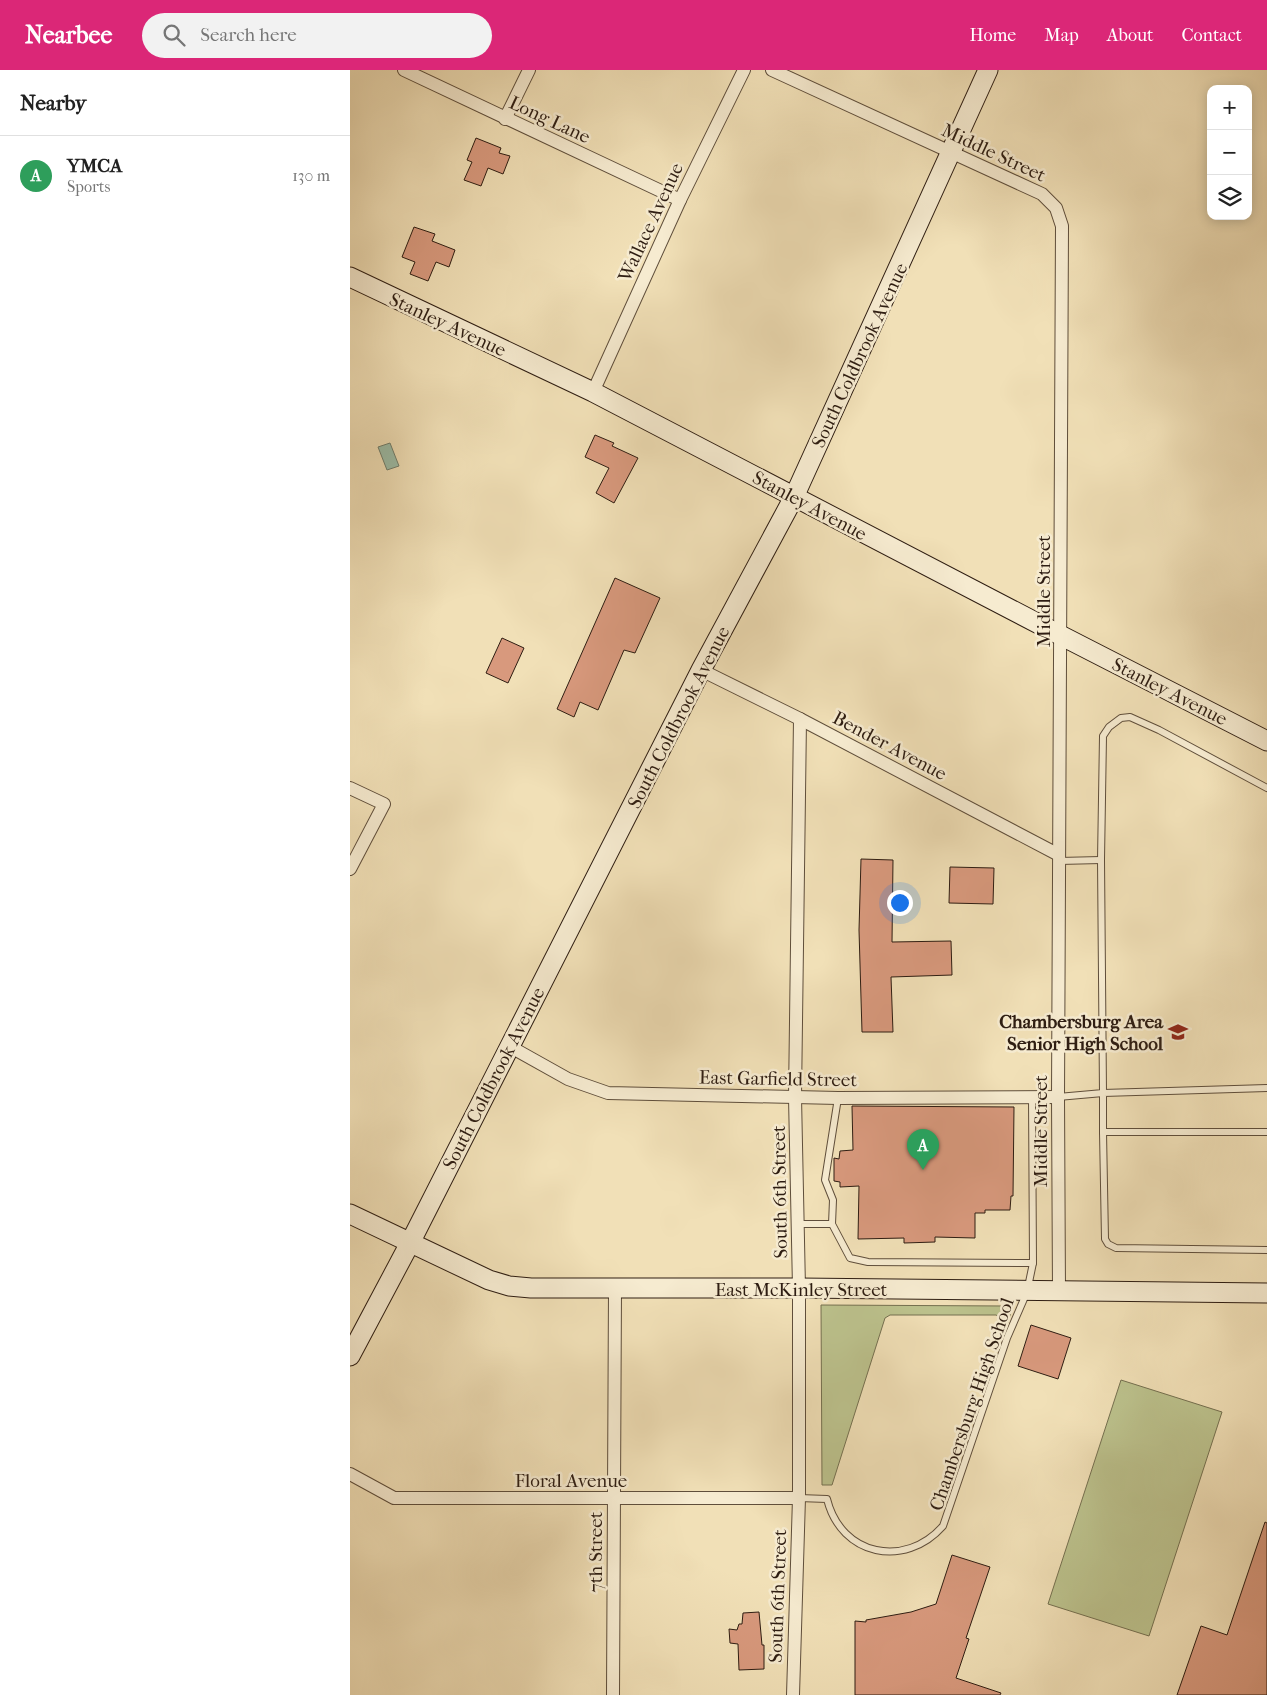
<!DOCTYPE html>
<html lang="en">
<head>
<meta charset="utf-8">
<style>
	:root { --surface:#fff; --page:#f2f2f2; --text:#222; --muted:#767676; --line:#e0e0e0; --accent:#db2777 }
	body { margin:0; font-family:"IM FELL French Canon",serif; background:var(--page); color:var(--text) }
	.controls { position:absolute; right:15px; top:15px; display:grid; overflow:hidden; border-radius:10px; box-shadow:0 2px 12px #0003 }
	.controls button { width:45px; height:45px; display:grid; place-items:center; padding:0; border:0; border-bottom:1px solid var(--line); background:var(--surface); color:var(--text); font:25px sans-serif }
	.you { position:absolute; left:549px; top:832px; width:18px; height:18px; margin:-12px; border:4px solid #fff; border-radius:50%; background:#1a73e8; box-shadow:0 0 0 8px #1a73e833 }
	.badge { display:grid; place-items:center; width:32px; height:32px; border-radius:50%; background:var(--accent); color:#fff; font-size:16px; font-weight:700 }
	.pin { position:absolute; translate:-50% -41px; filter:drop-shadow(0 1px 2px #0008) }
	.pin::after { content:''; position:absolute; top:26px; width:18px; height:15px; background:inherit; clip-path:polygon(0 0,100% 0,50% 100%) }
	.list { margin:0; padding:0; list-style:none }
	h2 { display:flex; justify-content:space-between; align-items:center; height:65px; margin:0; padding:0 20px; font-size:21px }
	h2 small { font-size:16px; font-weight:400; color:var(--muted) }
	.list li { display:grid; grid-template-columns:32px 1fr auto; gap:15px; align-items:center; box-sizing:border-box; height:80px; padding:0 20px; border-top:1px solid var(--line) }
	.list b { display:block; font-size:19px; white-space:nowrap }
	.list p { margin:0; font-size:16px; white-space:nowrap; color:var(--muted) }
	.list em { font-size:16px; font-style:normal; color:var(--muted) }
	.icon { flex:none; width:28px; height:28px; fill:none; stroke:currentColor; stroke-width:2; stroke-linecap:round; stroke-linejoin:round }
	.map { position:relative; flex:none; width:917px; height:1625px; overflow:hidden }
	header { display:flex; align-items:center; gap:30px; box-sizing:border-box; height:70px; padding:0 25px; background:var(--accent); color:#fff }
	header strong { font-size:24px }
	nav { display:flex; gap:28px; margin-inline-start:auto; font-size:18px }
	.search { width:350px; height:45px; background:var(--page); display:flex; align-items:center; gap:12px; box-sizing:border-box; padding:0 18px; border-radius:28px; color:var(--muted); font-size:19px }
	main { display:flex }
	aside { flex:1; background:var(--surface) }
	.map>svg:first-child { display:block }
	.green { fill:#bcc28d; stroke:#757050 }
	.water { fill:#9cbea9; stroke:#707e6d }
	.building { fill:#d8997d; stroke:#2e1d12 }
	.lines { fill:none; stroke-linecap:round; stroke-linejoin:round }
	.lane-casing { stroke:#5f4e3b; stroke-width:8 }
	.street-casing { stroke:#5f4e3b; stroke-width:14 }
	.secondary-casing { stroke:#2e1d12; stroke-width:21 }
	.lane { stroke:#f6ebd0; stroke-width:6 }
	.street { stroke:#f6ebd0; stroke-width:12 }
	.secondary { stroke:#f6ebd0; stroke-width:19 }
	.labels { text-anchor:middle; stroke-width:5; stroke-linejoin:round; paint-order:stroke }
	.street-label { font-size:19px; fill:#2e1d12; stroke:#f6ebd0 }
	.poi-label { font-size:19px; font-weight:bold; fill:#2e1d12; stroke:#f6ebd0; text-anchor:end }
</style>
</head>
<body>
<header>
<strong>Nearbee</strong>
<div class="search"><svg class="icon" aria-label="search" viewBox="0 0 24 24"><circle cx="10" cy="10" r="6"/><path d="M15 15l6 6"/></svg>Search here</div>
<nav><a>Home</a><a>Map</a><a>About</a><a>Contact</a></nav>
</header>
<main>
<aside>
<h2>Nearby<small></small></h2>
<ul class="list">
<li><span class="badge" style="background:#2e9e5b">A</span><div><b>YMCA</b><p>Sports</p></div><em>130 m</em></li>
</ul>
</aside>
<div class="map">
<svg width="917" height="1625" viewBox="0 0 917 1625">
	<rect width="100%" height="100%" fill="#f1e0b7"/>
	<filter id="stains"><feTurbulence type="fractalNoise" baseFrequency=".004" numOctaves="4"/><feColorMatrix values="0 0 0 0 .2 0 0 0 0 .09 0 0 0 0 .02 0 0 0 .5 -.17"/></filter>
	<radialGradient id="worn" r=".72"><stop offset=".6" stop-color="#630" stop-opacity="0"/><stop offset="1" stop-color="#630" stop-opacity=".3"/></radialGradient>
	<g class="green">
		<path d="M471 1235 657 1236 662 1239 656 1258 652 1259 650 1247 646 1245H540L535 1248 482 1415H472Z"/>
		<path d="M771 1310 872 1342 799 1566 698 1534Z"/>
	</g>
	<path class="water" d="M40 373 49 396 37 400 28 377Z"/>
	<g class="building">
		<path d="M126 68 151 78 149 83 160 86 153 104 138 98 131 116 114 110 122 92 117 90Z"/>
		<path d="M64 157 85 164 82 171 105 180 99 197 86 192 78 211 60 204 65 192 52 187Z"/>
		<path d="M245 365 264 373 262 376 288 388 264 433 246 423 259 398 235 387Z"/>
		<path d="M265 508 310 528 285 583 274 580 248 640 230 632 224 647 207 639Z"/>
		<path d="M152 568 174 578 158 613 136 603Z"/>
		<path d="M511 789 543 790 542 872 601 871 602 905 541 907 543 962H512L509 860Z"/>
		<path d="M600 797 644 798 643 834 599 833Z"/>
		<path d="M502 1036 664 1037 663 1126H661L660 1140H635V1143H625V1168L585 1167V1172L554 1173V1168L508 1169 509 1116 490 1117V1112L484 1111V1088L489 1089 490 1081 503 1080Z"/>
		<path d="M681 1255 721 1268 708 1309 668 1296Z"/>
		<path d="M915 1452 917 1453V1625H827L851 1556 877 1565Z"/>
		<path d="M602 1485 640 1497 616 1568 619 1569 606 1608 651 1623 650 1625H505V1551L516 1552V1550L561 1542 586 1534Z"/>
		<path d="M409 1542 412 1575H414V1599L389 1600 388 1574 380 1573 379 1559 387 1560 389 1554H392L393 1543Z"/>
	</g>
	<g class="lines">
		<defs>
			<g id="lane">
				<path d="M709 791 751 790"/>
				<path d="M917 1018 753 1023V1062H917"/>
				<path d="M708 1027 753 1023 751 790 753 666 759 657 771 648 780 647 809 660 917 718"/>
				<path d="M753 1062 755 1169 758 1174 766 1178 917 1180"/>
				<path d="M448 1154H482L500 1188 518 1192 683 1193"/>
				<path d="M482 1154 483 1130 475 1110 488 1028"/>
				<path d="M449 1428 477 1429C491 1486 555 1499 593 1456L657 1268 677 1222 683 1193 682 1027"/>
			</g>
			<g id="street">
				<path d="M54 0 330 130"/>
				<path d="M422 0 692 124 706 138 712 156 708 1027 709 1222"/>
				<path d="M155 49 179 0"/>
				<path d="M243 322 330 130 394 0"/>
				<path d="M351 600 450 649 709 785"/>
				<path d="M0 718 34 734 0 799"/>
				<path d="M159 976 218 1009 258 1023 488 1028 708 1027"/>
				<path d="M0 1404 44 1428H449"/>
				<path d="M263 1625 265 1219"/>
				<path d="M443 1625 449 1428V1218L445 1027 450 649"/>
			</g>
			<g id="secondary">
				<path d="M0 207 243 322 712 566 917 671"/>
				<path d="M0 1144 139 1210 159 1216 181 1218H449L917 1223"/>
				<path d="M0 1286 60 1173 351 600 444 427 638 0"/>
			</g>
		</defs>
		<use href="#lane" class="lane-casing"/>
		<use href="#street" class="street-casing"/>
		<use href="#secondary" class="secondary-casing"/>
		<use href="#lane" class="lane"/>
		<use href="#street" class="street"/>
		<use href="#secondary" class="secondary"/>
	</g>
	<defs>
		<symbol id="school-bare" viewBox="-9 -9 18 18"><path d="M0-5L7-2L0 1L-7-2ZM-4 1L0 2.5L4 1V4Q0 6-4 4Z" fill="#8f2418" stroke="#f6ebd0" stroke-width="2.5" paint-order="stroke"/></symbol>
	</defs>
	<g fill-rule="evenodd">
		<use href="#school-bare" x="814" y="948" width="28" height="28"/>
	</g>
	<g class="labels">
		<g class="street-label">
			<text transform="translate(200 49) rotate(25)" y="7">Long Lane</text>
			<text transform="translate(644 82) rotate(25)" y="7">Middle Street</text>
			<text transform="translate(300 152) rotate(-65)" y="7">Wallace Avenue</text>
			<text transform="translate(98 254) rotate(25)" y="7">Stanley Avenue</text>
			<text transform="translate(509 285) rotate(-65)" y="7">South Coldbrook Avenue</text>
			<text transform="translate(460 435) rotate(28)" y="7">Stanley Avenue</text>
			<text transform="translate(693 521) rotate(-90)" y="7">Middle Street</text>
			<text transform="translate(820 621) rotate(27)" y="7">Stanley Avenue</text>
			<text transform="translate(328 647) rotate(-63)" y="7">South Coldbrook Avenue</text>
			<text transform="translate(540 675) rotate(28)" y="7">Bender Avenue</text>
			<text transform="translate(143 1008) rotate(-63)" y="7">South Coldbrook Avenue</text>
			<text transform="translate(428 1008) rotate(1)" y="7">East Garfield Street</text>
			<text transform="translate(690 1061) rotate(-90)" y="7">Middle Street</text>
			<text transform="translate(429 1122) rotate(-91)" y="7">South 6th Street</text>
			<text x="451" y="1226">East McKinley Street</text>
			<text transform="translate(621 1334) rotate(-71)" y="7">Chambersburg High School</text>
			<text x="221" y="1417">Floral Avenue</text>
			<text transform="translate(245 1482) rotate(-90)" y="7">7th Street</text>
			<text transform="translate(427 1526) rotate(-88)" y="7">South 6th Street</text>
		</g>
		<g class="poi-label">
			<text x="813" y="958">Chambersburg Area<tspan x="813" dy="22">Senior High School</tspan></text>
		</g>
	</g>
	<rect width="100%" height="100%" filter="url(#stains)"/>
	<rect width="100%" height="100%" fill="url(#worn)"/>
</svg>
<div class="controls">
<button>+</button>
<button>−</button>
<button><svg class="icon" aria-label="layers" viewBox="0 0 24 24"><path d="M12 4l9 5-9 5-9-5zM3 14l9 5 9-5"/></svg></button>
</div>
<div class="you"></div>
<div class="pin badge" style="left:573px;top:1100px;background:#2e9e5b">A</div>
</div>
</main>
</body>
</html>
